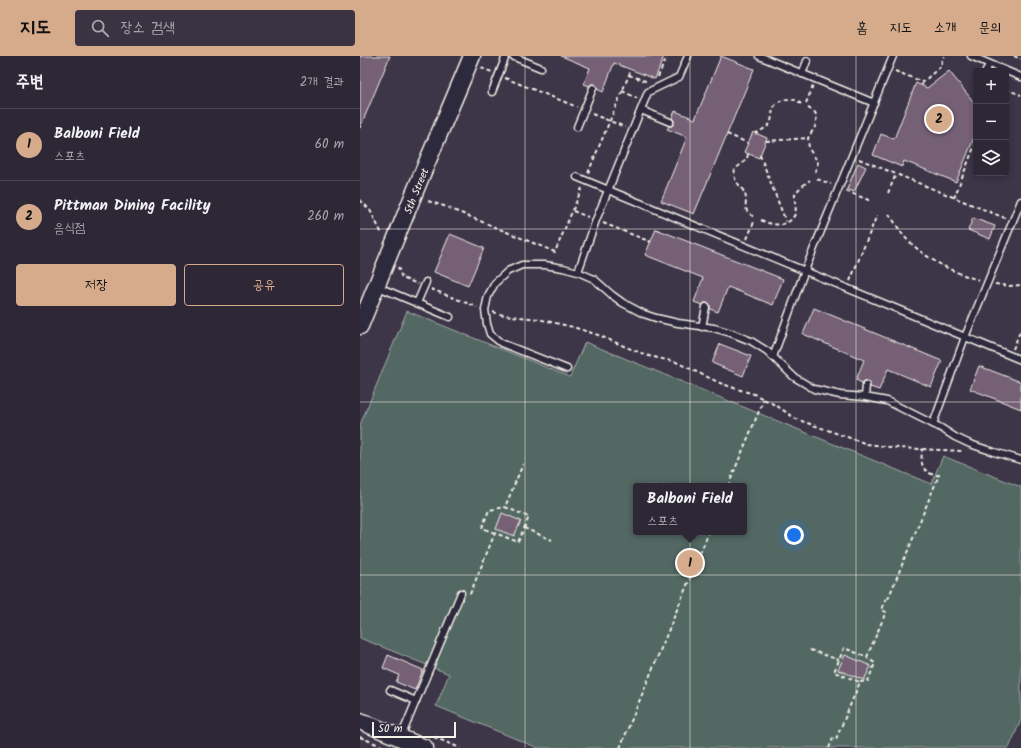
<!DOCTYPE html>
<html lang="ko">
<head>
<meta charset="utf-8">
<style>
	:root { --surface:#2e2836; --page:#3a3442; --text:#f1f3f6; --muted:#a7a6ad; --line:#494451; --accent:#d6ab8b }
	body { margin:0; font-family:Kalam,"Poor Story",sans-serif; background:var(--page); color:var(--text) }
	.controls { position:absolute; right:12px; top:12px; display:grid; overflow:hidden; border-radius:4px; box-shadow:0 2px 6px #0003 }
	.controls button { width:36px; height:36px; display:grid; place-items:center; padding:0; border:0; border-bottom:1px solid var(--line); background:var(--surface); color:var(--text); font:20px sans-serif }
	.scale { position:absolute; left:12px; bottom:10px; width:84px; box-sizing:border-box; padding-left:4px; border:2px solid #f4f1e8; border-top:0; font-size:11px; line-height:14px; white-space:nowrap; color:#f4f1e8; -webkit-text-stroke:3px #2f2a3d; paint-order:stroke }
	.you { position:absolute; left:434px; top:479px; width:14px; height:14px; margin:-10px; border:3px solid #fff; border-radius:50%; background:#1a73e8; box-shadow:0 0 0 6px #1a73e833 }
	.badge { display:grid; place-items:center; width:26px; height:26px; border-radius:50%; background:var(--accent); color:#111; font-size:13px; font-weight:700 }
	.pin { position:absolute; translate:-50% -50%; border:2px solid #fff; box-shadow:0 1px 4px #0006 }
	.popup { position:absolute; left:273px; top:427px; width:114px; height:52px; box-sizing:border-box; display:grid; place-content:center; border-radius:4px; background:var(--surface); filter:drop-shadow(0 1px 3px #0005); font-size:13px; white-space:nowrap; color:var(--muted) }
	.popup b { font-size:15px; color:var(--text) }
	.popup::after { content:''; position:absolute; left:50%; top:100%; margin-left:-8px; border:8px solid transparent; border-top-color:var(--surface) }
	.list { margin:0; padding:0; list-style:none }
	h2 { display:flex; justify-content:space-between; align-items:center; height:52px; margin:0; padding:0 16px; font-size:17px }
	h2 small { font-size:13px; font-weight:400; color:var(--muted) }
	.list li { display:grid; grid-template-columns:26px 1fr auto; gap:12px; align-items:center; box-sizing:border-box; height:72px; padding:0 16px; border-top:1px solid var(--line) }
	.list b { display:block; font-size:15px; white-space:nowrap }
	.list p { margin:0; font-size:13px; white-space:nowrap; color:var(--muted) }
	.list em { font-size:13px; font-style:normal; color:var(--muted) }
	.actions { display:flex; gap:8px; padding:12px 16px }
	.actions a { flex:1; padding:9px 0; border:1px solid var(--accent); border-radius:4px; text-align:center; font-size:14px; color:var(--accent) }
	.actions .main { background:var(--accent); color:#111 }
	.icon { flex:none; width:22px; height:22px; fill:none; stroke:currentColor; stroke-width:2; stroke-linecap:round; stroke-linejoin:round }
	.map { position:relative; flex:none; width:661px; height:692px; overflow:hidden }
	header { display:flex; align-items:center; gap:24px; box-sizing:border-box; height:56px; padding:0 20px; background:var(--accent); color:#111 }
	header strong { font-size:19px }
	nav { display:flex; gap:22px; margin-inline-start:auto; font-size:14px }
	.search { width:280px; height:36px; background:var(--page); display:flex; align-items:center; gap:10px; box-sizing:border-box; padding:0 14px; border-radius:4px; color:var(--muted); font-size:15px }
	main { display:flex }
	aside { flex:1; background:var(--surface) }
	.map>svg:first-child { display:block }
	.pitch { fill:#526864; stroke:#a3aca6; fill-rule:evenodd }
	.building { fill:#756076; stroke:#f4f1e8 }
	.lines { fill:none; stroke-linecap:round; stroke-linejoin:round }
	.service-casing { stroke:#f4f1e8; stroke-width:9 }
	.tertiary-casing { stroke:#f4f1e8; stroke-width:19 }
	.path { stroke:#f4f1e8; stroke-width:2; stroke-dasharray:4 3; stroke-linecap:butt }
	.service { stroke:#2f2a3d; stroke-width:6 }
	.tertiary { stroke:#2f2a3d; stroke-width:16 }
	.grid { fill:none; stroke:#f4f1e8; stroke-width:1; stroke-opacity:0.55 }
	.labels { text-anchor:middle; stroke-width:4; stroke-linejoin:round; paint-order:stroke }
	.street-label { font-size:11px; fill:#f4f1e8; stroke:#2f2a3d }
</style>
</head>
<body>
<header>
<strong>지도</strong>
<div class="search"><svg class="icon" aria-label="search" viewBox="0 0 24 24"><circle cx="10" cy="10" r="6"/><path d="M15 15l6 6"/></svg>장소 검색</div>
<nav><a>홈</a><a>지도</a><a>소개</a><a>문의</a></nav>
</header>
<main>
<aside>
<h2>주변<small>2개 결과</small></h2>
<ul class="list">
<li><span class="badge">1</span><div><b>Balboni Field</b><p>스포츠</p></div><em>60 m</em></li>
<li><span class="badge">2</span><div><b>Pittman Dining Facility</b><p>음식점</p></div><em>260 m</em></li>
</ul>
<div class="actions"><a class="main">저장</a><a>공유</a></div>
</aside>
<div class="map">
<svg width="661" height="692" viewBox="0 0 661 692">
	<rect width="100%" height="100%" fill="#3d3548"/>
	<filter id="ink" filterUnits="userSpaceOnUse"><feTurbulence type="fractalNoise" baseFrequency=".025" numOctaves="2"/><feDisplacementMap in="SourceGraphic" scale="8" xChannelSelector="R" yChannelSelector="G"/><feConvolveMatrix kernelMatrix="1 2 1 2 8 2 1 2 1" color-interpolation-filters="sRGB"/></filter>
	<g filter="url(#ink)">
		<path class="pitch" d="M47 255 210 321 225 286 571 428 583 400 661 431V664L649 692H178L76 650 89 618 0 582V369ZM276 430H384V476H276Z"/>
		<g class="building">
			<path d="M0 0H30L0 72Z"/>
			<path d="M201 0H304L295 23 254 7 243 36 237 33V31L235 28H232L229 30 224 28 230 12Z"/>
			<path d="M361 0 394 13 334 158 301 145 327 81 307 73 309 70H312L314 67V64L312 62 315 55 335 63Z"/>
			<path d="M589 15 616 49V77L596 126 544 105 542 111 513 99 521 78 534 83 556 27 567 32Z"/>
			<path d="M393 76 407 82 399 102 384 96Z"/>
			<path d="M498 107 506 111 494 136 487 133Z"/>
			<path d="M613 162 635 170 630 183 608 174Z"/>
			<path d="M296 173 423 223 413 249 368 231 358 256 350 253V249L347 247H344L342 249 334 246 343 222 285 199Z"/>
			<path d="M90 178 124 192 108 230 74 216Z"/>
			<path d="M454 252 582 305 571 331 528 313 519 334 510 331V327L508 325H504L502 327 496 324 504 304 443 278Z"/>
			<path d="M360 288 391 300 383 320 352 307Z"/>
			<path d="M619 310 661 326V353L610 333Z"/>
			<path d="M142 457 161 465 154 480 136 473Z"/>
			<path d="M28 599 63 614 55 634 36 626 39 619 23 612Z"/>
			<path d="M485 599 511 610 504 624 478 614Z"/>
		</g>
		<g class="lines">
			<defs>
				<g id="service">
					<path d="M152 0 181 12"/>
					<path d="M399 0 514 47"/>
					<path d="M611 0 661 21"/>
					<path d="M626 15 629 8"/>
					<path d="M442 18 447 5"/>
					<path d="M132 36 146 0"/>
					<path d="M281 54 310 66"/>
					<path d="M217 71 233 32"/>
					<path d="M217 121 661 304"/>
					<path d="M218 216 236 164 288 36 319 21 328 0"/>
					<path d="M16 230 90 261"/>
					<path d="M57 247 66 226"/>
					<path d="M342 271 346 251"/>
					<path d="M413 301 445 214 533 0"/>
					<path d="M207 313 141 287 130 278 127 268 125 254 128 240 135 227 148 215 162 209H185L203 212 218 216 234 223 252 239 263 247 284 258 296 262 318 267 354 272 371 277 391 285 407 295 434 321 454 333 480 339 505 341 527 345 581 372 595 381 610 388 634 396 661 404"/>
					<path d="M505 341 506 329"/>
					<path d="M573 368 605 281 661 145"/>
					<path d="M30 634 56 645"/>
					<path d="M41 681 101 537"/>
				</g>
				<g id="tertiary">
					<path d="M0 270 60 123 112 0"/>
					<path d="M0 665 65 692"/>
				</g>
			</defs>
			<use href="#service" class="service-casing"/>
			<use href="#tertiary" class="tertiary-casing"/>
			<g class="path">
				<path d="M654 0 661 3"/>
				<path d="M121 12 132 16"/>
				<path d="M535 15 563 26 580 11 584 0"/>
				<path d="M269 19 288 26"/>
				<path d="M298 21 307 0"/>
				<path d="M145 22 217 51"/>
				<path d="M562 29 563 26"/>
				<path d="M646 33 661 39"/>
				<path d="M262 35 277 42"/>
				<path d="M446 47 453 30"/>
				<path d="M448 52 454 55 457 60 455 71 448 82 449 93 458 106 455 118"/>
				<path d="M232 58 265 71"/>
				<path d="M367 78 388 87"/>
				<path d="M395 78C399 75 405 73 409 69 413 64 411 57 414 51 419 42 434 40 441 48"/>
				<path d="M406 85 448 82"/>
				<path d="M388 98C387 106 381 108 375 113 372 125 379 127 384 136 390 147 379 151 394 161"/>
				<path d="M400 99 426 166"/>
				<path d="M499 103 645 162"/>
				<path d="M228 117 271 14"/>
				<path d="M457 123 471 128"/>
				<path d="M486 135 511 145"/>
				<path d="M528 137 536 118"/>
				<path d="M594 142 616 86"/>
				<path d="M0 144 10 154 22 178"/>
				<path d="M68 145 84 150 195 196 222 132"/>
				<path d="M213 155 228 161"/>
				<path d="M529 158C534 165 538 172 543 179 562 201 591 216 619 224"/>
				<path d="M401 164C412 170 429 172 435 158 437 152 434 146 435 139 437 133 445 128 450 124"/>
				<path d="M243 167 291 186"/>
				<path d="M387 183 394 166"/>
				<path d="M38 211 42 222 58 228"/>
				<path d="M490 225 517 159"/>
				<path d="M635 228 649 230 661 229"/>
				<path d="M71 233 117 251"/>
				<path d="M133 256 143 259 178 263 213 271 238 279 266 291 289 300 316 306 360 327 377 333 394 338 417 350 436 363 507 388 538 392 603 395"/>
				<path d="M653 293 661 273"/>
				<path d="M368 430 404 343"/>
				<path d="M164 472 192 484"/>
				<path d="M135 477 122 472 129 454 145 451"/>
				<path d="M110 538 135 477 158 486 169 461 145 451 163 408"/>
				<path d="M450 594 479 604"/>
				<path d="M500 626 508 625 515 607 507 602"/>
				<path d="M0 681 26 692"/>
				<path d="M74 681 100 692"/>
				<path d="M260 692 349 476"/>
				<path d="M469 692 473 682 476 683 500 626 474 616 484 592 507 601 526 556 521 554 526 542 528 543 579 419C572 420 563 415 562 407 561 403 562 397 562 393"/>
			</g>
			<use href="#service" class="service"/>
			<use href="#tertiary" class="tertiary"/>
		</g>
	</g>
	<path class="grid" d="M165 0V692M330 0V692M496 0V692M0 173H661M0 346H661M0 519H661"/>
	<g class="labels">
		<g class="street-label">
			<text transform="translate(56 135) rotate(-68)" y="4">5th Street</text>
		</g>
	</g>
</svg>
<div class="controls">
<button>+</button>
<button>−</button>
<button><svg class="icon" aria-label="layers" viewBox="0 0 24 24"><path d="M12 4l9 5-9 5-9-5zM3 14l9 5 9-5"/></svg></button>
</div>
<div class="scale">50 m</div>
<div class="you"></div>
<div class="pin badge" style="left:330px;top:507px">1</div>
<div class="popup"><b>Balboni Field</b>스포츠</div>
<div class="pin badge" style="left:579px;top:63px">2</div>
</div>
</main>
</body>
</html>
